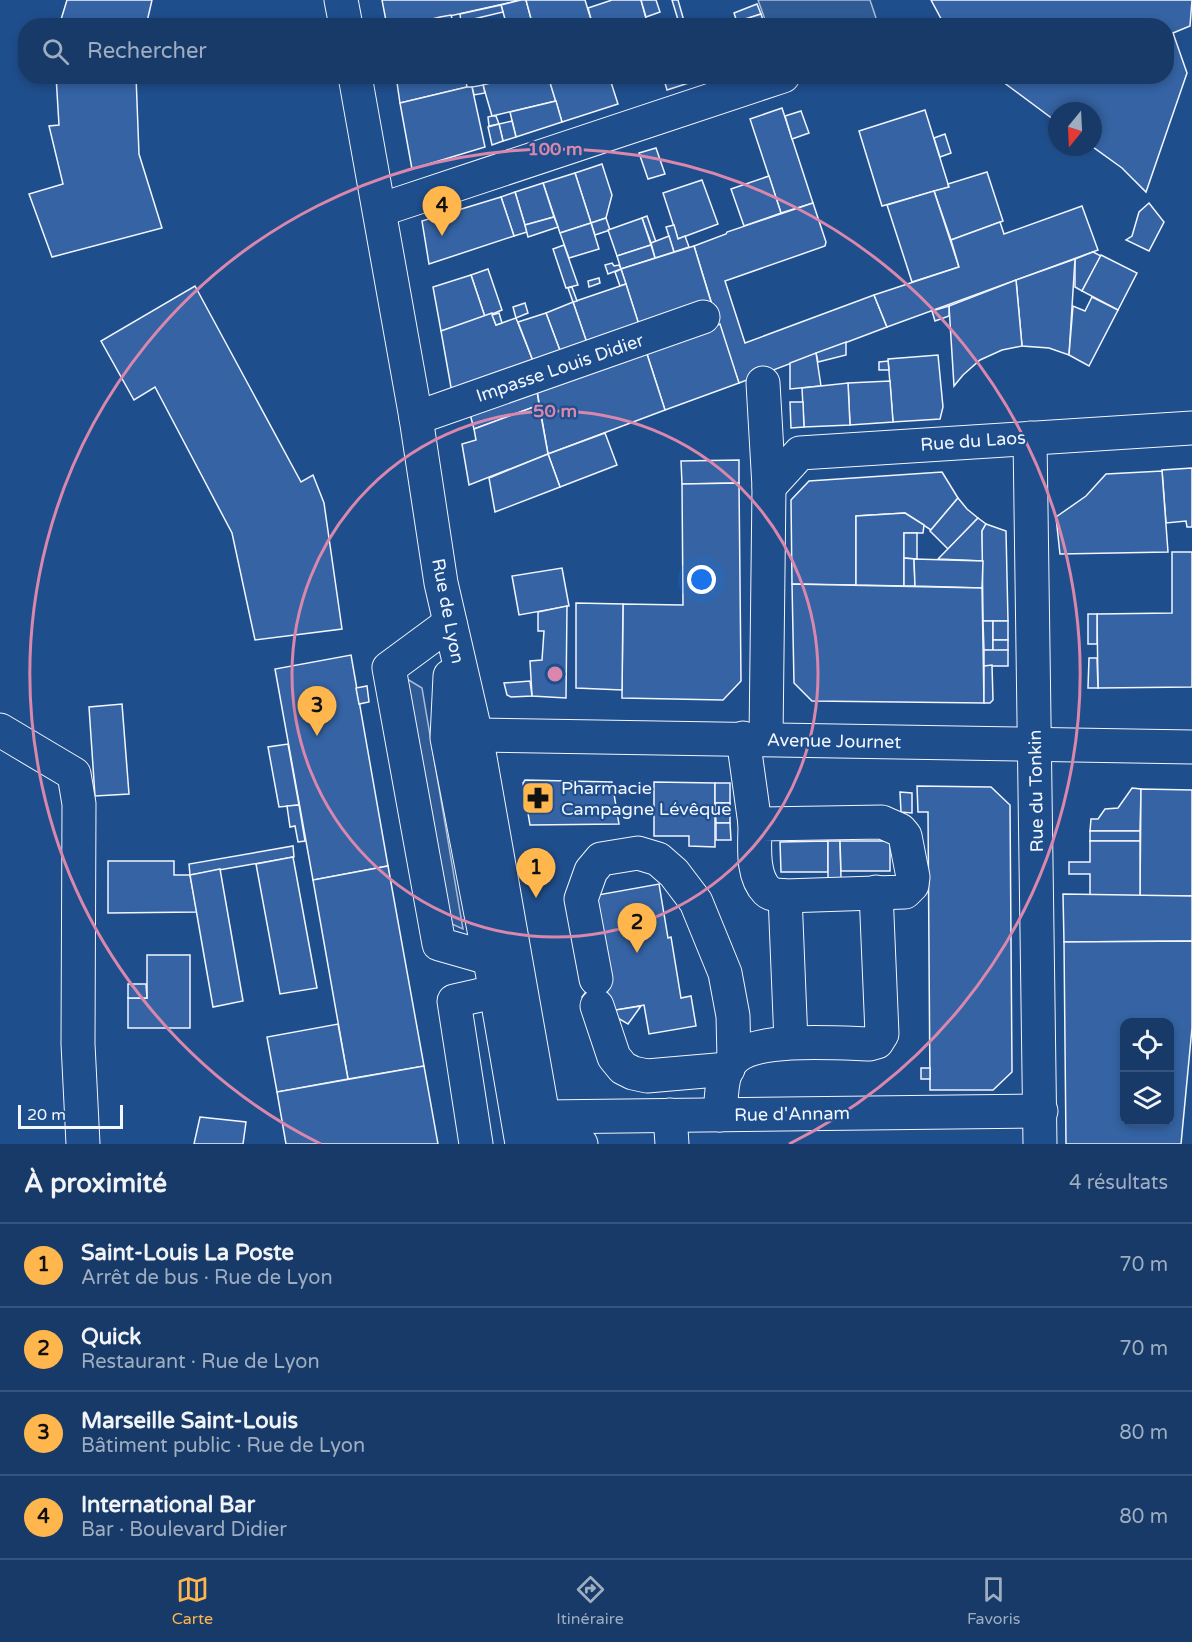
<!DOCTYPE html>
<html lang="fr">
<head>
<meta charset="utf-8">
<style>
	:root { --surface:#173a69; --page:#244571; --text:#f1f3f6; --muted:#9eadc0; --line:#36547d; --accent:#ffb74d }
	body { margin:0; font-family:"Varela Round",sans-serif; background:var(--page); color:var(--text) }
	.controls { position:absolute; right:18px; bottom:18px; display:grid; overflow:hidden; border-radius:12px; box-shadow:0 3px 9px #0003 }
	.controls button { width:54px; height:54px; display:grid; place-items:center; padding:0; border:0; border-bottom:2px solid var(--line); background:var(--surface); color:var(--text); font:30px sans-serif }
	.compass { position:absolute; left:1048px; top:102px; width:54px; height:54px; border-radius:50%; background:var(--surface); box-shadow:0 3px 9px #0003; rotate:198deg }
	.scale { position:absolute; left:18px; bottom:15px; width:105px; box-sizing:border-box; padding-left:6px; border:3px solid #f2f6ff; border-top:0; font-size:16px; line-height:21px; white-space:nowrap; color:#f2f6ff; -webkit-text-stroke:4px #1f4e8c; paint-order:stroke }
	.you { position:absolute; left:702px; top:580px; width:21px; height:21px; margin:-15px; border:4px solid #fff; border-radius:50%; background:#1a73e8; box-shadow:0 0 0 9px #1a73e833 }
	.badge { display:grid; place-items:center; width:39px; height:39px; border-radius:50%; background:var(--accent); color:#111; font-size:20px; font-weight:700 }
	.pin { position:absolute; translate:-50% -50px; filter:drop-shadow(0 2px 3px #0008) }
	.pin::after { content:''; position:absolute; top:32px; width:21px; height:18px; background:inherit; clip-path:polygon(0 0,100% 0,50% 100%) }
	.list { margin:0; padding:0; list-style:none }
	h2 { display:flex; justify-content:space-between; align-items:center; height:78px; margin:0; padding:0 24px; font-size:26px }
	h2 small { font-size:20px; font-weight:400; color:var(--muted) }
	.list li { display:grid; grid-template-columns:39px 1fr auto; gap:18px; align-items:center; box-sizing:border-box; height:84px; padding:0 24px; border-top:2px solid var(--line) }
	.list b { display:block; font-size:22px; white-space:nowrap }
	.list p { margin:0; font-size:20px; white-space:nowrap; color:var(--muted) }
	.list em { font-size:20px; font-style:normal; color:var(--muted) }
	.icon { flex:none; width:33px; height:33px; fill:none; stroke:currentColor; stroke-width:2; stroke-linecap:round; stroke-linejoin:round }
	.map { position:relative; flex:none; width:1192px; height:1144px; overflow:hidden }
	.search { position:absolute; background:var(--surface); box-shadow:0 3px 9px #0003; left:18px; right:18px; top:18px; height:66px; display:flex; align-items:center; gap:15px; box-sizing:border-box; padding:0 21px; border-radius:24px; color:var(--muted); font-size:22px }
	.sheet { height:414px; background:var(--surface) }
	nav { display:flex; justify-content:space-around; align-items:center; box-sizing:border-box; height:84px; border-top:2px solid var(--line); background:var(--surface); font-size:16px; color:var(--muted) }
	nav a { display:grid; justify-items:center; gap:3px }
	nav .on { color:var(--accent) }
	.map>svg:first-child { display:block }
	.built { fill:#305b95; stroke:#a8bbd7; stroke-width:1.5 }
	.building { fill:#3563a3; stroke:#f2f6ff; stroke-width:1.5; fill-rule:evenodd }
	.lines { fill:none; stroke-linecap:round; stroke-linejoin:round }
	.minor-casing { stroke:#f2f6ff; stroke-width:35 }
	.minor { stroke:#1f4e8c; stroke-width:33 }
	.ring { fill:none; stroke:#da87ad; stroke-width:3 }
	.labels { text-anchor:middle; stroke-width:4.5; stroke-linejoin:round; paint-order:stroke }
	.street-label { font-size:18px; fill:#f2f6ff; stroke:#1f4e8c }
	.poi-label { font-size:18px; fill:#f2f6ff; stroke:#1f4e8c; text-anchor:start }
	.centre { fill:#da87ad; stroke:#1f4e8c; stroke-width:3 }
	.ring-label { font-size:18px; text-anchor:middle; font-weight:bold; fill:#da87ad; stroke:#1f4e8c; stroke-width:4.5; stroke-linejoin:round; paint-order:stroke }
</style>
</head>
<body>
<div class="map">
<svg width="1192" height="1144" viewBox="0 0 1192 1144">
	<rect width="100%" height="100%" fill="#1f4e8c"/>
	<g class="built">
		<path d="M758 0H870L878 24 872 26 767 25Z"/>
		<path d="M389 668 422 688 463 929 434 916Z"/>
	</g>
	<g class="building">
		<path d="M67 0H152L146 26H59Z"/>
		<path d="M382 0H521L405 26H387Z"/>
		<path d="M521 0H526L533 26H507L501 5Z"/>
		<path d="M526 0H585L593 26H533Z"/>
		<path d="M612 0H641L648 26H593L588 8Z"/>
		<path d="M641 0H656L660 12 646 17Z"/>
		<path d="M672 0H678L684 21 679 23Z"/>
		<path d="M931 0H1192L1190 26 1173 33 1187 73 1146 192 1122 168 1093 147V111H1057V122L995 76H1166V26H945Z"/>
		<path d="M757 4 761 14 737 22 734 13Z"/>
		<path d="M501 5 503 12 461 22 460 14Z"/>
		<path d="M761 14 765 26H729V24Z"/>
		<path d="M451 15 454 26H405L440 17Z"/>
		<path d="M56 76H136L139 154 162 228 52 257 29 194 63 184 49 126 59 125Z"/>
		<path d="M396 76H465L467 87 400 103Z"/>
		<path d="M516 76H548L556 101 492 116 483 85Z"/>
		<path d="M548 76H609L618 104 562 122Z"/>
		<path d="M663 76H703L704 78 667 90Z"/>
		<path d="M483 85 485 93 474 95 472 87Z"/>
		<path d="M467 87H472L485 147 412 169 400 103Z"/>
		<path d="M556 101 562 122 516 137 510 112Z"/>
		<path d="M782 108 813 203 781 213 750 119Z"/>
		<path d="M925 110 949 187 882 206 859 131Z"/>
		<path d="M801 111 809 133 792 139 785 116Z"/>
		<path d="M492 116H496L499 124 489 126 488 117Z"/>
		<path d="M512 121 516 137 503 141 499 124Z"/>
		<path d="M499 124 503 141 492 145 488 127Z"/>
		<path d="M945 134 951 153 940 157 934 138Z"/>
		<path d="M656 148 665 174 648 179 639 153Z"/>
		<path d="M602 164 612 195 606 218 591 223 575 173Z"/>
		<path d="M987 172 1003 221 951 240 934 191 949 187 948 184Z"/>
		<path d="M575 173 591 223 560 233 543 183Z"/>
		<path d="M769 176 781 213 744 226 731 189Z"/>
		<path d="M702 180 718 224 678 239 663 193Z"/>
		<path d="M543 183 554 217 525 225 515 192Z"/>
		<path d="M934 191 959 267 912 282 887 205Z"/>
		<path d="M515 192 527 232 514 236 501 197Z"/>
		<path d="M501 197 514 236 429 264 422 221Z"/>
		<path d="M813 203 826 242 825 246 725 281 745 343 874 295 887 327 739 383 718 324 694 246 726 234 727 232Z"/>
		<path d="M1149 203 1164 222 1149 251 1126 240 1132 236 1139 212Z"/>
		<path d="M1082 206 1098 250 887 327 874 295 959 267 951 240 1000 222 1004 234Z"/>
		<path d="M647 216 656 242 651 243 642 218Z"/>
		<path d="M554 217 558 227 528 237 525 225Z"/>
		<path d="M606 218 610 230 595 235 591 223Z"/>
		<path d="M642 218 651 245 617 256 608 230Z"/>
		<path d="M591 223 599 249 569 258 560 233Z"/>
		<path d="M674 225 678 239 685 236 689 247 674 252 666 227Z"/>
		<path d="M669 236 674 252 655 258 651 243Z"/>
		<path d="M564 245 578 285 566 288 553 249Z"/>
		<path d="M651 245 655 258 621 269 617 256Z"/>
		<path d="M694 246 711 302 640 328 621 269Z"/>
		<path d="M1093 252 1101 256 1082 291 1075 287V259Z"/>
		<path d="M1101 255 1137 273 1118 310 1082 291Z"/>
		<path d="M1075 259 1069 355 1049 348 1022 346 1016 280Z"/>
		<path d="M612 263 614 266 619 265 621 269 608 274 605 265Z"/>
		<path d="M488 269 502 310 485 317 471 275Z"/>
		<path d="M621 269 626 284 620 286 615 272Z"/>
		<path d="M471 275 485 317 441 331 433 287Z"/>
		<path d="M599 278 600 283 589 287 588 281Z"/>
		<path d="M1016 280 1022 346 1002 350 980 360 963 375 954 386 949 306Z"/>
		<path d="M626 284 640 328 588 346 573 302Z"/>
		<path d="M195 286 301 482 313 475 324 503 342 629 255 640 232 533 155 387 134 400 101 341Z"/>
		<path d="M572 287 577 301 573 302 568 288Z"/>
		<path d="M1092 297 1118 310 1089 366 1069 355 1073 306 1085 311Z"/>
		<path d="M573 302 588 346 562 356 546 313Z"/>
		<path d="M525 303 528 313 516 318 513 307Z"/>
		<path d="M949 306V316L935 321 932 311Z"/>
		<path d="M492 313 496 325 516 318 535 366 452 393 441 331Z"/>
		<path d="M499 313 502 323 496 325 492 315Z"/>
		<path d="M546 313 562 356 535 366 518 322Z"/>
		<path d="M720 324 739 383 665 410 646 351Z"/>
		<path d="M846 342V355L818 362 816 353Z"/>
		<path d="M646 351 665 410 548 454 537 391Z"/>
		<path d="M816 353 821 386 790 389V363Z"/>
		<path d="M938 355 943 407 940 419 893 422 888 359Z"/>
		<path d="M888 361 889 370H879V362Z"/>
		<path d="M890 381 893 422 850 425 848 383Z"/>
		<path d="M848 383 850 425 804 427 802 388Z"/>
		<path d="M537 391 539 405 474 429 470 414Z"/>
		<path d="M790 402H803L804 427 791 428Z"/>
		<path d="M539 405 548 454 469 485 462 444 476 440 474 429Z"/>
		<path d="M605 433 617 465 560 487 548 454Z"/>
		<path d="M548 454 560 487 495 512 489 478Z"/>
		<path d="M739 460V483L682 484 681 461Z"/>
		<path d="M1192 468V527H1187L1186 521 1166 523 1162 470Z"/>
		<path d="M1162 471 1168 552 1060 554 1056 517 1086 496 1106 474Z"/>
		<path d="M942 472 958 498 931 530 905 513 856 516V585L792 584 791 500 809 481Z"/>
		<path d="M739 483 741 681 723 700 622 698 623 604 683 605 682 484Z"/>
		<path d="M958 498 967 509 978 518 948 549 930 531Z"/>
		<path d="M905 513 924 525 923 533H904V586L856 585V516Z"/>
		<path d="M978 518 986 524 982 531 983 561 938 559Z"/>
		<path d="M986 524 1006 531 1008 621H983L982 531Z"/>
		<path d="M904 533H917V559L904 558Z"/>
		<path d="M1172 552H1192V687L1098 688 1097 614 1172 613Z"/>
		<path d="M904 558 914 559 915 586H904Z"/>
		<path d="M914 559 983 561 982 588 915 586Z"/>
		<path d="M562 568 569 606 519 615 512 576Z"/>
		<path d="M792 584 982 588 984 703 812 701 794 683Z"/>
		<path d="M576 603 623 604 622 690 576 688Z"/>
		<path d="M567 606 566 698 532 696 530 661 542 660 544 631H538V612Z"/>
		<rect x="1088" y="614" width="9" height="30"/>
		<path d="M983 621H993V651L984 650Z"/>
		<rect x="993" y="621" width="15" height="19"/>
		<path d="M993 640H1008V650L993 651Z"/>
		<rect x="984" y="650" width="24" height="16"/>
		<path d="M351 655 388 866 313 880 275 669Z"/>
		<path d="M1089 658H1097L1098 688H1088Z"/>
		<path d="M992 665 993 700 990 703H984V666Z"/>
		<path d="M530 681 532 696 511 697 507 695 504 683Z"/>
		<path d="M367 686 369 702 359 704 356 688Z"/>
		<path d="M122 704 129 794 95 796 89 707Z"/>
		<path d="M288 744 299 805 279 807 268 747Z"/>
		<path d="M525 780 612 782 619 824 530 825 523 783Z"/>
		<path d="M654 782 715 783V847L689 846V836H654Z"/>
		<rect x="715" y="783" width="15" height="20"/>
		<path d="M917 786 991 787 1010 805 1012 1072 993 1090H930L928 812H918Z"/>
		<path d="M1132 788 1141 789 1140 831H1090L1091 819H1098L1105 809 1118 808Z"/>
		<path d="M1141 789 1192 790V896H1140Z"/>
		<path d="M900 792 912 793V813L901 812Z"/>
		<path d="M715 803H730V823H716Z"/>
		<path d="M299 805 305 841 298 842 295 826 290 827 287 806Z"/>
		<path d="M716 823H730L731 840H716Z"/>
		<rect x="1090" y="831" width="50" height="10"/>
		<path d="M828 841V872H781L780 842Z"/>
		<path d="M828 841H840L841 878H828Z"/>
		<path d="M840 841H890V871H841Z"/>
		<path d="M1090 841H1140V896L1090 895V874H1069V862H1090Z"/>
		<path d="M293 846 294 857 190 875 189 864Z"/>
		<path d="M293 857 317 988 280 994 256 864Z"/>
		<path d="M108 861H174V875H190L197 912 108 913Z"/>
		<path d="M388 866 424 1066 348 1079 313 880Z"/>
		<path d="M220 869 243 1001 213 1007 190 875Z"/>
		<path d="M659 884 668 938 671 937 681 998 691 996 696 1026 649 1034 644 1005 610 1011 592 896Z"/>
		<path d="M1063 894 1192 896V941L1064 942Z"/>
		<path d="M1192 941V1028L1181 1144H1066L1064 942ZM1124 1023H1170V1122H1124Z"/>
		<path d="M147 955H190V1028H128V998H147Z"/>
		<path d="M604 968 610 1011 641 1006 628 1024 582 997Z"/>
		<path d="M128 984H146L147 998H128Z"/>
		<path d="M338 1024 348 1079 277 1092 267 1037Z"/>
		<path d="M424 1066 438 1144H286L277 1092Z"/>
		<rect x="921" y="1068" width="9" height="11"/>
		<path d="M200 1117 246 1122 243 1144H194Z"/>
	</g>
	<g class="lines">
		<defs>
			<g id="minor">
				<path d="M341 0 346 26"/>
				<path d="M355 76 416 418 441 583 476 735 548 1144"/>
				<path d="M380 210 783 76"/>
				<path d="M763 383 769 487 766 739"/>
				<path d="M416 418 703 317"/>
				<path d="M1030 438 1040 1144"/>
				<path d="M769 487 800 453 1192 428"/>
				<path d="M450 623 389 668 439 944 488 958 507 954"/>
				<path d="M450 676 447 738 496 992 522 1144"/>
				<path d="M0 730 74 774 79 804 78 1044 83 1144"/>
				<path d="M476 735 1192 747"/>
				<path d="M743 738 755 824"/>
				<path d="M882 822 900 830 905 836 913 877 912 885 905 892 785 896C779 895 771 895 767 891 751 875 755 844 755 824Z"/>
				<path d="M785 896 791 1042"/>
				<path d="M596 979 581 899 591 871 601 859 638 853 658 859 674 873 696 902 725 973 733 1016 734 1058"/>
				<path d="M597 1006 614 1057 623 1068 633 1073 647 1076 728 1069"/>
				<path d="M670 1115 672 1144"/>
				<path d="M720 1115C722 1096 720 1070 736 1057 760 1037 838 1043 870 1044L877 1042 882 1034 876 892"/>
				<path d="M544 1117 1041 1111"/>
				<path d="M544 1117 581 1144"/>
				<path d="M476 1144 454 1001 516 987"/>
			</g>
		</defs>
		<use href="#minor" class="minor-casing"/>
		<use href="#minor" class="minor"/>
	</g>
	<g class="ring">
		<circle cx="555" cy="674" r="263"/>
		<path d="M321 1144A525 525 0 1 1 789 1144"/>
	</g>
	<defs>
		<symbol id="pharmacy-square" viewBox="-11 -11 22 22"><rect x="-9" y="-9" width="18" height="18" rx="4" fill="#ffb74d" stroke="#1f4e8c"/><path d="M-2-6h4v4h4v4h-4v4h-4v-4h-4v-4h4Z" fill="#111"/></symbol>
	</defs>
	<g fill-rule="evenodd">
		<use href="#pharmacy-square" x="519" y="779" width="38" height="38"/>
	</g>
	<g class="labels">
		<g class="street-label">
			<text transform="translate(560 368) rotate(-19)" y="6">Impasse Louis Didier</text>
			<text transform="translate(973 441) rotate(-4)" y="6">Rue du Laos</text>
			<text transform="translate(448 611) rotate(79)" y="6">Rue de Lyon</text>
			<text transform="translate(834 741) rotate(1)" y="6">Avenue Journet</text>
			<text transform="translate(1036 791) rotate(-91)" y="6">Rue du Tonkin</text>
			<text transform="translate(792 1114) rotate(-1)" y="6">Rue d'Annam</text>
		</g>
		<g class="poi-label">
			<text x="561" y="794">Pharmacie<tspan x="561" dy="21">Campagne Lévêque</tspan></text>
		</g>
	</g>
	<circle cx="555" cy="674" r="9" class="centre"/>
	<g class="ring-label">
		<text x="555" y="155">100 m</text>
		<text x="555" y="417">50 m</text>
	</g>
</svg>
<div class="controls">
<button><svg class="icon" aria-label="locate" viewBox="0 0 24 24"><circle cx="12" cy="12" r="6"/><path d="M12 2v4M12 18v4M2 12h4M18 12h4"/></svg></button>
<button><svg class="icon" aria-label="layers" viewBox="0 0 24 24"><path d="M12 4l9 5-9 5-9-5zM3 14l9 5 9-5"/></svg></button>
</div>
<svg class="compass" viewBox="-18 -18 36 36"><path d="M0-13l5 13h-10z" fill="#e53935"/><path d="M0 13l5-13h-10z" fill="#9eadc0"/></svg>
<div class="scale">20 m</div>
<div class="you"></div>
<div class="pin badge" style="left:536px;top:898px">1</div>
<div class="pin badge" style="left:637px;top:953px">2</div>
<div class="pin badge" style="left:317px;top:736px">3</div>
<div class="pin badge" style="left:442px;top:236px">4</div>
<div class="search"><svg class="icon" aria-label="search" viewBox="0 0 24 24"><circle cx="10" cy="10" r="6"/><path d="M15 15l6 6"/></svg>Rechercher</div>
</div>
<section class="sheet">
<h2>À proximité<small>4 résultats</small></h2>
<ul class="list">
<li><span class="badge">1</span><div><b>Saint-Louis La Poste</b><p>Arrêt de bus · Rue de Lyon</p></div><em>70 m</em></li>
<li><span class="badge">2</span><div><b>Quick</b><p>Restaurant · Rue de Lyon</p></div><em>70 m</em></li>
<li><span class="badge">3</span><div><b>Marseille Saint-Louis</b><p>Bâtiment public · Rue de Lyon</p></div><em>80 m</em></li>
<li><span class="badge">4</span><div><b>International Bar</b><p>Bar · Boulevard Didier</p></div><em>80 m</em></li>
</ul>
</section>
<nav>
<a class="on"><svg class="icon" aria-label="map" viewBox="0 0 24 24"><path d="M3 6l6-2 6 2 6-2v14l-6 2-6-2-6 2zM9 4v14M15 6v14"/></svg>Carte</a>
<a><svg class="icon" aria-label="directions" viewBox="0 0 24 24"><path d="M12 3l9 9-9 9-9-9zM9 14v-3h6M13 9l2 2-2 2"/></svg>Itinéraire</a>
<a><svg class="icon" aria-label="saved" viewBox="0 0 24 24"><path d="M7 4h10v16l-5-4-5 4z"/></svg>Favoris</a>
</nav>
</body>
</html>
